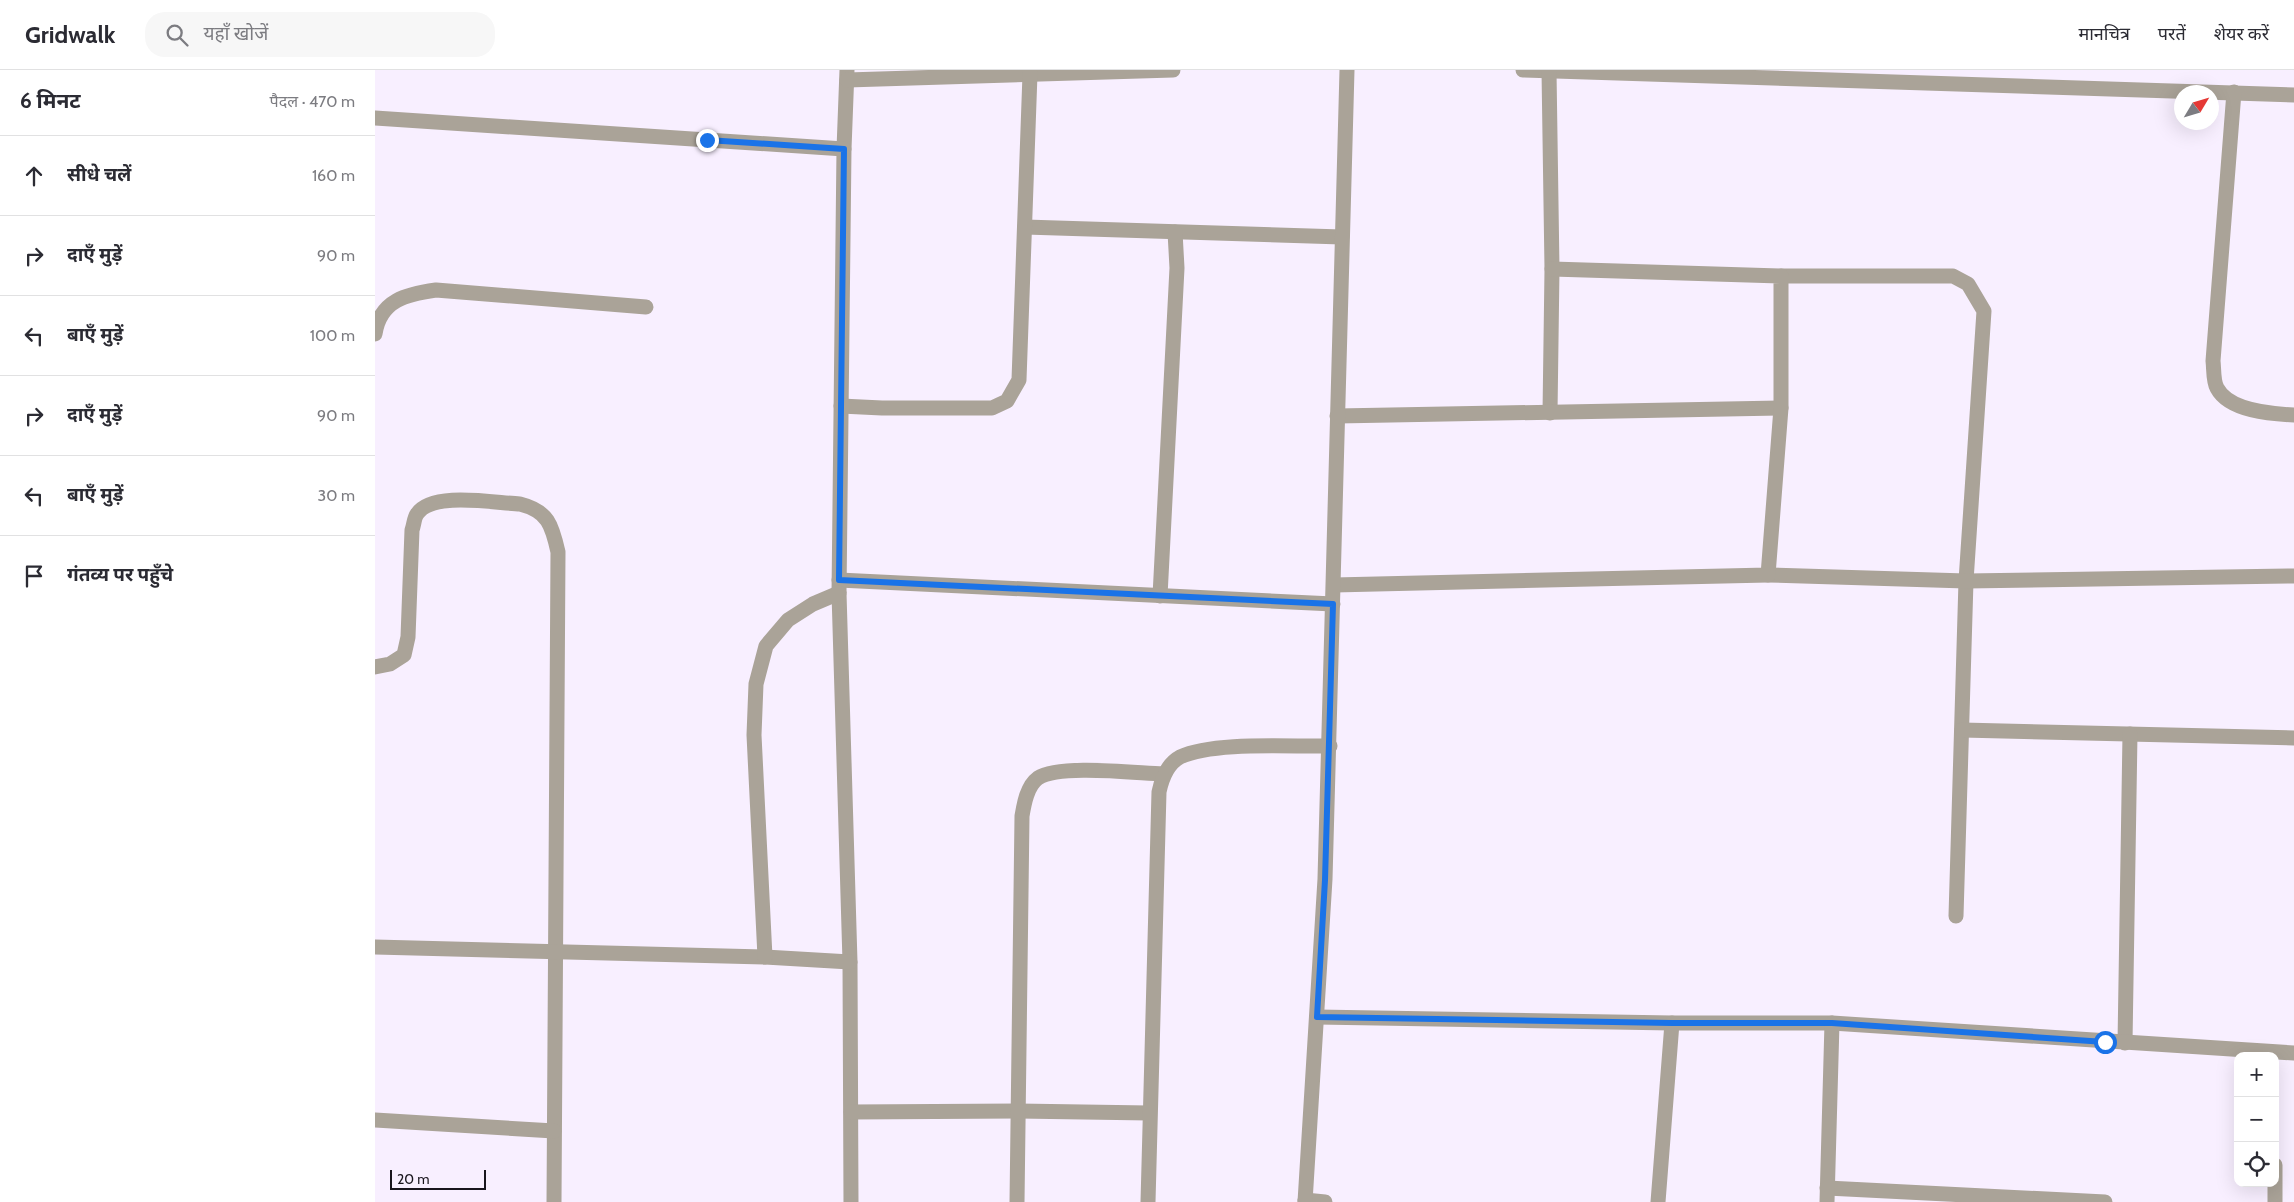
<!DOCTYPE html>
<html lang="hi">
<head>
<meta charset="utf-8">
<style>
	:root { --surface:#fff; --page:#f7f7f7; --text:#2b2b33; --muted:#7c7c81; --line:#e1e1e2 }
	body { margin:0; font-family:Cabin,"Noto Sans Devanagari",sans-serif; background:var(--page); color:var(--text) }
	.controls { position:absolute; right:15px; bottom:15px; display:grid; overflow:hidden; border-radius:10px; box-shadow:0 5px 20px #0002 }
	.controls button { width:45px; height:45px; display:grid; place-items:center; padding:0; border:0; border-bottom:1px solid var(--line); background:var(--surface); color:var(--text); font:25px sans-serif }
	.compass { position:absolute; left:1799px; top:15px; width:45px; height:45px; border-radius:50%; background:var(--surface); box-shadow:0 5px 20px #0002; rotate:52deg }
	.scale { position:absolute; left:15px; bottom:12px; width:96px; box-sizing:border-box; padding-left:5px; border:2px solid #19151d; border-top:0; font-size:14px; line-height:18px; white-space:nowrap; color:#19151d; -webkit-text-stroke:4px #f8efff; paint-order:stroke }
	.stop { position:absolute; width:15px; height:15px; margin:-11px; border:4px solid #1a73e8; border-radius:50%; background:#fff }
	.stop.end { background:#1a73e8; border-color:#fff; box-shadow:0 1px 5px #0008 }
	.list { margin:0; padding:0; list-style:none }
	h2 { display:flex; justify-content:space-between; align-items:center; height:65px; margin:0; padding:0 20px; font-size:21px }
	h2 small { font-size:16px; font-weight:400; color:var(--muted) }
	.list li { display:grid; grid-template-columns:32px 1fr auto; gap:15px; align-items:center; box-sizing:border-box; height:80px; padding:0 20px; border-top:1px solid var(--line) }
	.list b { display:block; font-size:19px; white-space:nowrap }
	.list em { font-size:16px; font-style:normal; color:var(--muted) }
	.icon { flex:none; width:28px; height:28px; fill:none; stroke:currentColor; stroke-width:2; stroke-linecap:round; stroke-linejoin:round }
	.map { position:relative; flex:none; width:1919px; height:1132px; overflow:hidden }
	header { display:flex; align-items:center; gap:30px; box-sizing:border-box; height:70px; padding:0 25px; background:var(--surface); border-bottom:1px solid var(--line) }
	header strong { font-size:24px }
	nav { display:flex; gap:28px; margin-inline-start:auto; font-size:18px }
	.search { width:350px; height:45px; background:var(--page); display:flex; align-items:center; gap:12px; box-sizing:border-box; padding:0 18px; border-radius:20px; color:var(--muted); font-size:19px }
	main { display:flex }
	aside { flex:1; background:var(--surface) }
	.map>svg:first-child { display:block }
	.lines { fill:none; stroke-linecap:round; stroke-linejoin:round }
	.minor { stroke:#aaa398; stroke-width:15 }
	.route { stroke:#1a73e8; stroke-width:6 }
</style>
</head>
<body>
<header>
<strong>Gridwalk</strong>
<div class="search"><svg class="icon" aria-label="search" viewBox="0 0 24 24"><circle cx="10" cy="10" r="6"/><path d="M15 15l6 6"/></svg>यहाँ खोजें</div>
<nav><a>मानचित्र</a><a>परतें</a><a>शेयर करें</a></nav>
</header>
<main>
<aside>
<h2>6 मिनट<small>पैदल · 470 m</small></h2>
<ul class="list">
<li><svg class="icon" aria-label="ahead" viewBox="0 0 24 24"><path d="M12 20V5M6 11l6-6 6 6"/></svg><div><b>सीधे चलें</b></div><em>160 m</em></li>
<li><svg class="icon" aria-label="right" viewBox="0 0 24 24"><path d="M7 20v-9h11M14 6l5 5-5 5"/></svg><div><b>दाएँ मुड़ें</b></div><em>90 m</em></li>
<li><svg class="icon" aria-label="left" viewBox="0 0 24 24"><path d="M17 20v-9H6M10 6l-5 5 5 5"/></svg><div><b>बाएँ मुड़ें</b></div><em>100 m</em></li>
<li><svg class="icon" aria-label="right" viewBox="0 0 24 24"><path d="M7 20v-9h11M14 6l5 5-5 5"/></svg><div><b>दाएँ मुड़ें</b></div><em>90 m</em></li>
<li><svg class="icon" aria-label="left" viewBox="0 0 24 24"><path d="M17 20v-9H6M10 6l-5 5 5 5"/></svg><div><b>बाएँ मुड़ें</b></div><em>30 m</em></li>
<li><svg class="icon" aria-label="arrive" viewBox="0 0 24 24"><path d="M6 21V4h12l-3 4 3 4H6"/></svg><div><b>गंतव्य पर पहुँचे</b></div></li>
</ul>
</aside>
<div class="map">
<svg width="1919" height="1132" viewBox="0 0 1919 1132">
	<rect width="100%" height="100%" fill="#f8efff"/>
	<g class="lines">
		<g class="minor">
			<path d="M472 0 469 79 464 523 475 892 476 1132"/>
			<path d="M1148 0 1919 25"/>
			<path d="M1174 1 1177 199 1175 343"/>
			<path d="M472 10 798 0"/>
			<path d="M1859 22 1838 291C1839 298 1838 311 1842 318 1854 341 1896 344 1919 345"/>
			<path d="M0 48 469 79"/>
			<path d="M650 157 967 167"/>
			<path d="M1406 206H1578L1593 214 1609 241 1591 511 1581 846"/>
			<path d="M0 264C5 230 32 224 61 220L271 237"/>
			<path d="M466 336 507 338H617L632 331 644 310 655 4"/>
			<path d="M962 346 1406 338"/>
			<path d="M1393 505 1591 511 1919 506"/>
			<path d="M464 510 958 534"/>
			<path d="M959 515 1393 505 1406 338V206L1177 199"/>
			<path d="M785 526 802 198 800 162"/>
			<path d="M0 597 15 594 29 585 33 567 37 460C39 455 39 448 42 444 57 421 119 433 145 434 173 441 177 455 183 482L179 1132"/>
			<path d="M1587 660 1919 668"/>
			<path d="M0 877 390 887 475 892"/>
			<path d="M390 887 379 665 381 614 391 576 413 550 438 534 464 523"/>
			<path d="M942 947 1297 953"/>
			<path d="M1750 973 1755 664"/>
			<path d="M476 1042 643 1041 774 1043"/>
			<path d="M0 1050 179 1061"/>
			<path d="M1900 1095V1132"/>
			<path d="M1452 1118 1730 1132"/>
			<path d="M930 1130 950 1132"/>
			<path d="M642 1132 647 746C649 734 652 716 663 708 684 694 760 703 788 704"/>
			<path d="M773 1132 784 722C787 708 792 694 805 687 839 671 916 677 955 676"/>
			<path d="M930 1132 950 809 972 0"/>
			<path d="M1283 1132 1297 953H1457L1919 983"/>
			<path d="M1452 1132 1457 953"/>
		</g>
	</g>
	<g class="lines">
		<path class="route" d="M332 70 469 79 464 510 958 534 950 810 942 947 1297 953H1457L1730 972"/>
	</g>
</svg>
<div class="controls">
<button>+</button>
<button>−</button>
<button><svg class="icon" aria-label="locate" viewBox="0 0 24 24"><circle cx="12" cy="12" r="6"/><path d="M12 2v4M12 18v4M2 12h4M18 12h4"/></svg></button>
</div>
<svg class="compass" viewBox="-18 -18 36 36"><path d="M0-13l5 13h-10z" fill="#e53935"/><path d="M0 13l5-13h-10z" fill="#7c7c81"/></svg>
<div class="scale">20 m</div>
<div class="stop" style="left:1730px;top:972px"></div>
<div class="stop end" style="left:332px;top:70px"></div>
</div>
</main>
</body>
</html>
